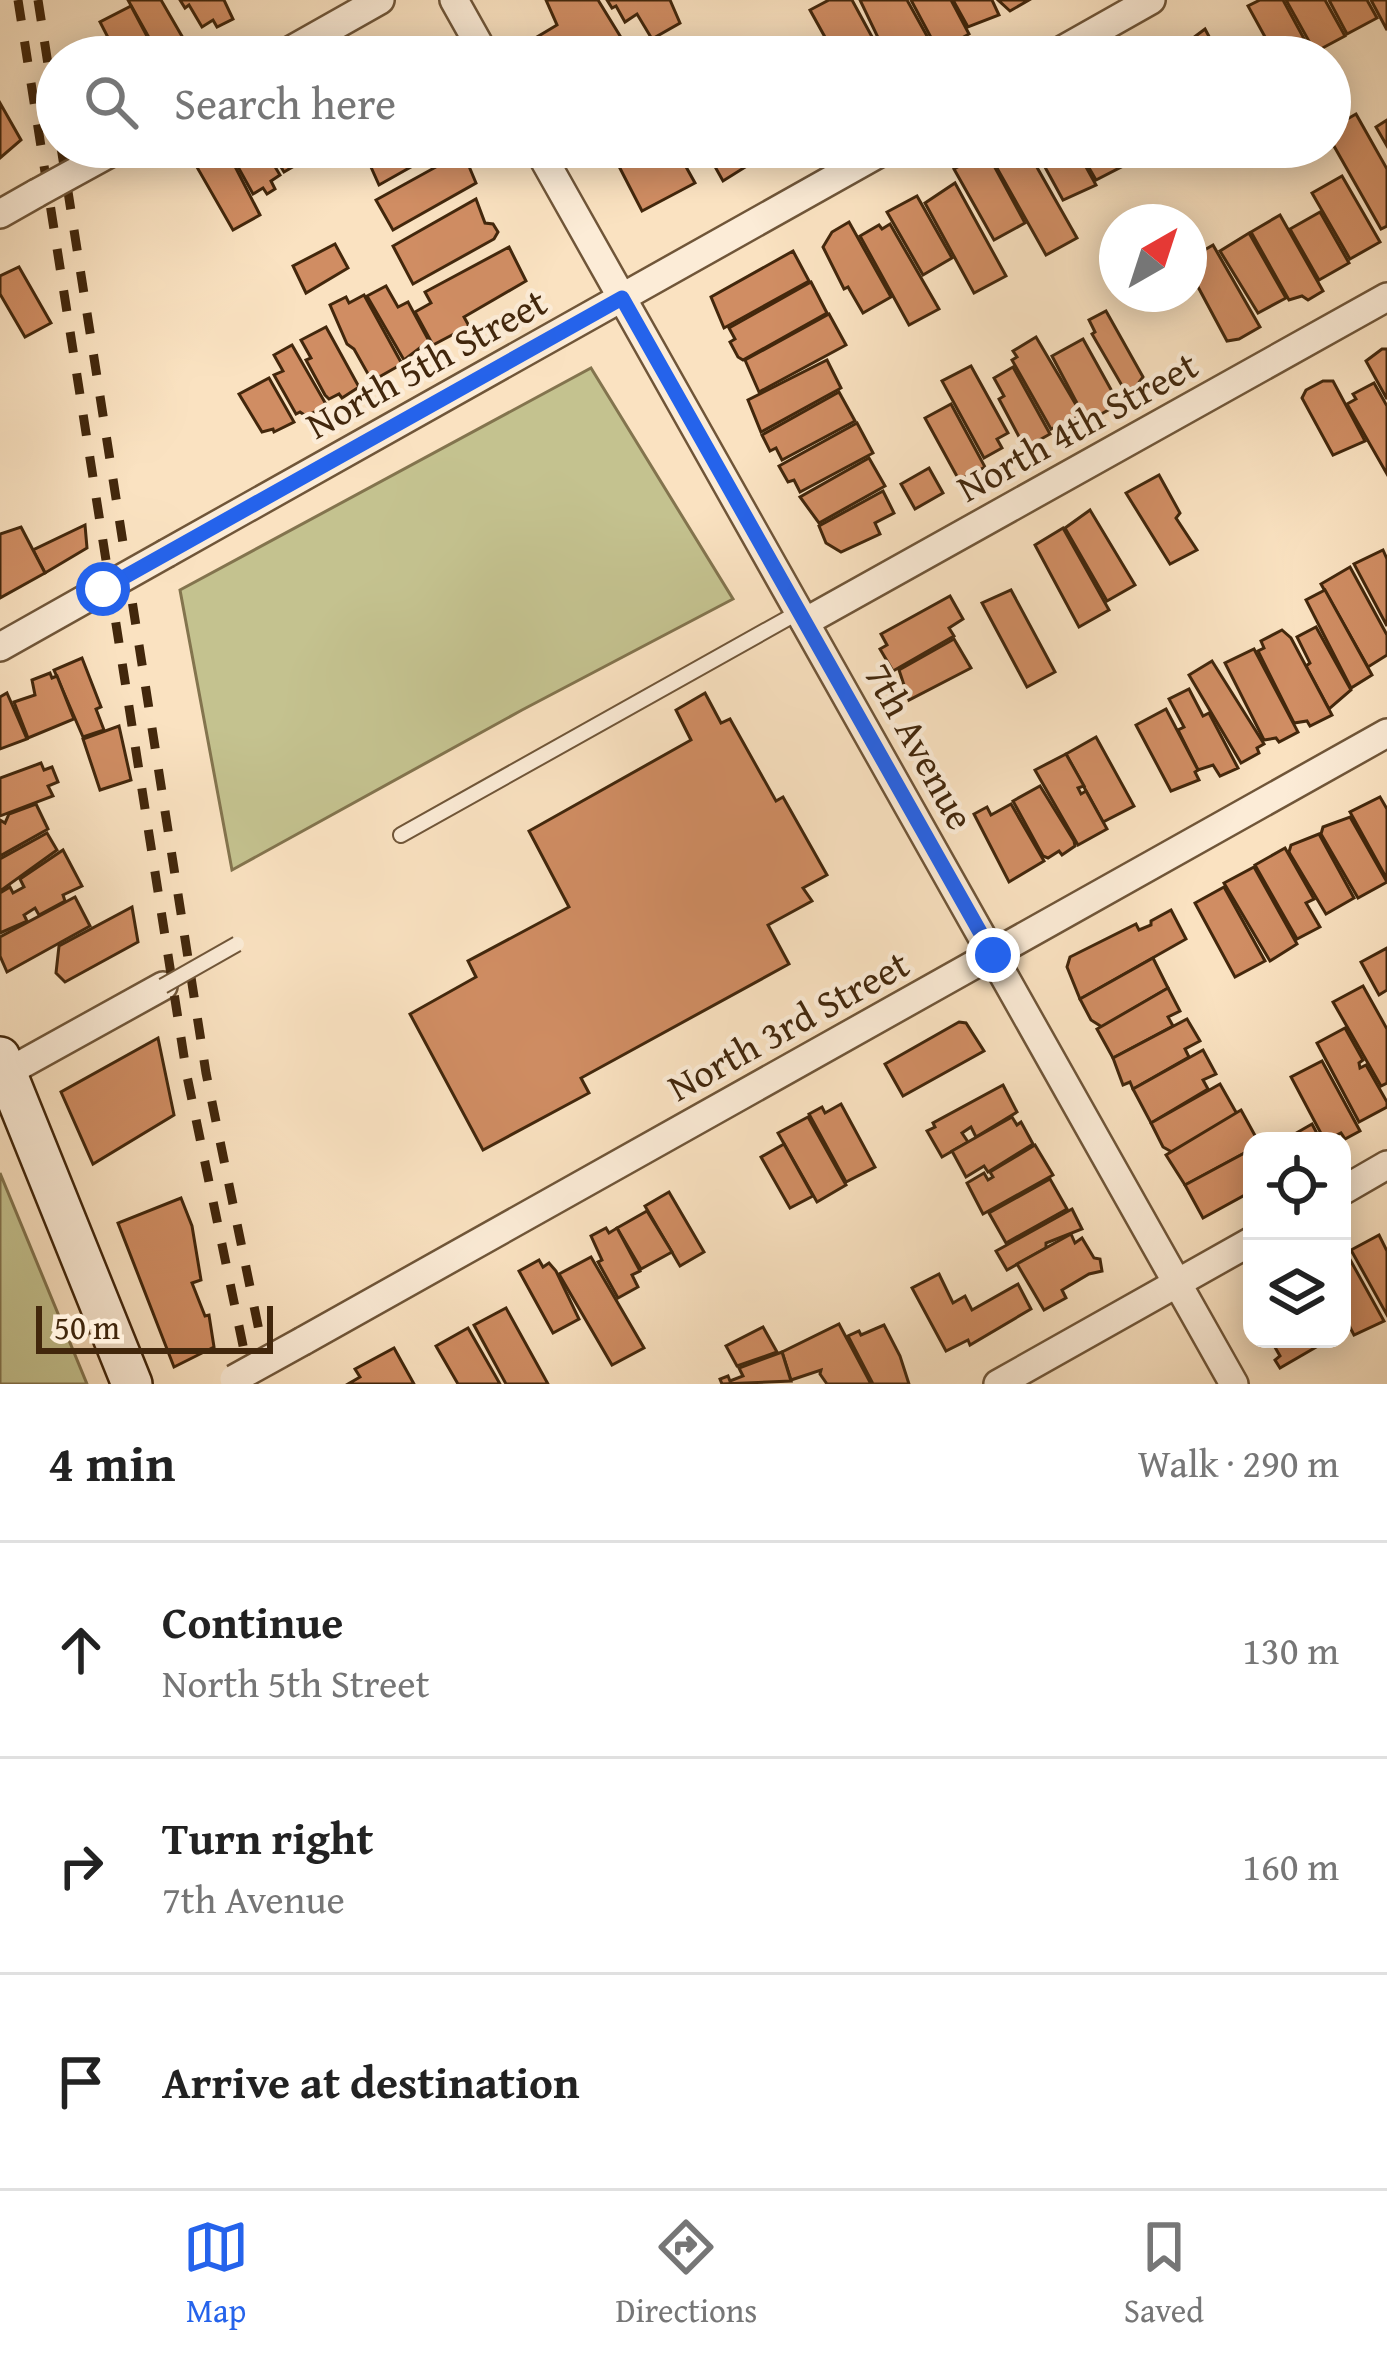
<!DOCTYPE html>
<html lang="en">
<head>
<meta charset="utf-8">
<style>
	:root { --surface:#fff; --page:#f6f6f6; --text:#222; --muted:#767676; --line:#e0e0e0; --accent:#2563eb }
	body { margin:0; font-family:"Gentium Book Plus",serif; background:var(--page); color:var(--text) }
	.controls { position:absolute; right:36px; bottom:36px; display:grid; overflow:hidden; border-radius:24px; box-shadow:0 6px 30px #0003 }
	.controls button { width:108px; height:108px; display:grid; place-items:center; padding:0; border:0; border-bottom:3px solid var(--line); background:var(--surface); color:var(--text); font:60px sans-serif }
	.compass { position:absolute; left:1099px; top:204px; width:108px; height:108px; border-radius:50%; background:var(--surface); box-shadow:0 6px 30px #0003; rotate:39deg }
	.scale { position:absolute; left:36px; bottom:30px; width:237px; box-sizing:border-box; padding-left:12px; border:6px solid #42270c; border-top:0; font-size:33px; line-height:42px; white-space:nowrap; color:#42270c; -webkit-text-stroke:9px #fcecd7; paint-order:stroke }
	.stop { position:absolute; width:36px; height:36px; margin:-27px; border:9px solid #2563eb; border-radius:50%; background:#fff }
	.stop.end { background:#2563eb; border-color:#fff; box-shadow:0 3px 12px #0008 }
	.list { margin:0; padding:0; list-style:none }
	h2 { display:flex; justify-content:space-between; align-items:center; height:156px; margin:0; padding:0 48px; font-size:51px }
	h2 small { font-size:39px; font-weight:400; color:var(--muted) }
	.list li { display:grid; grid-template-columns:78px 1fr auto; gap:36px; align-items:center; box-sizing:border-box; height:216px; padding:0 48px; border-top:3px solid var(--line) }
	.list b { display:block; font-size:45px; white-space:nowrap }
	.list p { margin:0; font-size:39px; white-space:nowrap; color:var(--muted) }
	.list em { font-size:39px; font-style:normal; color:var(--muted) }
	.icon { flex:none; width:66px; height:66px; fill:none; stroke:currentColor; stroke-width:2; stroke-linecap:round; stroke-linejoin:round }
	.map { position:relative; flex:none; width:1387px; height:1384px; overflow:hidden }
	.search { position:absolute; background:var(--surface); box-shadow:0 6px 30px #0003; left:36px; right:36px; top:36px; height:132px; display:flex; align-items:center; gap:30px; box-sizing:border-box; padding:0 42px; border-radius:66px; color:var(--muted); font-size:45px }
	.sheet { height:804px; background:var(--surface) }
	nav { display:flex; justify-content:space-around; align-items:center; box-sizing:border-box; height:168px; border-top:3px solid var(--line); background:var(--surface); font-size:33px; color:var(--muted) }
	nav a { display:grid; justify-items:center; gap:6px }
	nav .on { color:var(--accent) }
	.map>svg:first-child { display:block }
	.green { fill:#c4c28f; stroke:#83744e; stroke-width:3 }
	.building { fill:#d08d63; stroke:#42270c; stroke-width:3 }
	.lines { fill:none; stroke-linecap:round; stroke-linejoin:round }
	.lane-casing { stroke:#705639; stroke-width:18 }
	.street-casing { stroke:#705639; stroke-width:32 }
	.secondary-casing { stroke:#42270c; stroke-width:44 }
	.lane { stroke:#fcecd7; stroke-width:14 }
	.street { stroke:#fcecd7; stroke-width:27 }
	.secondary { stroke:#fcecd7; stroke-width:39 }
	.rail { stroke:#42270c; stroke-width:9; stroke-dasharray:21 21; stroke-linecap:butt }
	.lane-bridge-casing { stroke:#705639; stroke-width:18; stroke-linecap:butt }
	.street-bridge-casing { stroke:#705639; stroke-width:32; stroke-linecap:butt }
	.lane-bridge { stroke:#fcecd7; stroke-width:14 }
	.street-bridge { stroke:#fcecd7; stroke-width:27 }
	.route { stroke:#2563eb; stroke-width:15 }
	.labels { text-anchor:middle; stroke-width:9; stroke-linejoin:round; paint-order:stroke }
	.street-label { font-size:39px; fill:#42270c; stroke:#fcecd7 }
</style>
</head>
<body>
<div class="map">
<svg width="1387" height="1384" viewBox="0 0 1387 1384">
	<rect width="100%" height="100%" fill="#fae2c1"/>
	<filter id="stains"><feTurbulence type="fractalNoise" baseFrequency=".00167" numOctaves="4"/><feColorMatrix values="0 0 0 0 .2 0 0 0 0 .09 0 0 0 0 .02 0 0 0 .5 -.17"/></filter>
	<radialGradient id="worn" r=".72"><stop offset=".6" stop-color="#630" stop-opacity="0"/><stop offset="1" stop-color="#630" stop-opacity=".3"/></radialGradient>
	<g class="green">
		<path d="M591 368 733 599 522 710 232 870 180 590Z"/>
		<path d="M0 1173 87 1384H0Z"/>
	</g>
	<g class="building">
		<path d="M128 0H161L183 38 157 52Z"/>
		<path d="M180 0H224L233 19 217 27 213 20 202 27 189 5 185 8Z"/>
		<path d="M546 0H598L633 57H606L594 38 561 57H551L537 37 557 25Z"/>
		<path d="M607 0H670L680 23 652 39 637 14 625 22 616 6 612 8Z"/>
		<path d="M829 0H852L883 57H836L810 10Z"/>
		<path d="M860 0H907L937 54 892 57 882 46Z"/>
		<path d="M911 0H951L969 34 951 44 948 39 935 45Z"/>
		<path d="M953 0H992L999 15 968 27Z"/>
		<path d="M998 0H1029L1010 11Z"/>
		<path d="M1260 0H1283L1314 57H1276L1248 6Z"/>
		<path d="M1286 0H1325L1345 36 1315 52Z"/>
		<path d="M1329 0H1367L1377 18 1347 34Z"/>
		<path d="M1371 0H1387V30Z"/>
		<path d="M131 6 158 57H118L100 22Z"/>
		<path d="M1205 29 1220 57H1160L1189 41Z"/>
		<path d="M396 43 404 57H364L383 46 385 49Z"/>
		<path d="M0 103 21 140 0 158Z"/>
		<path d="M1356 114 1387 169V226L1381 229 1330 139V129Z"/>
		<path d="M1387 120V146L1376 127Z"/>
		<path d="M206 147H225L260 215 233 230 190 155Z"/>
		<path d="M227 147H263L280 175 271 181 275 189 267 194 263 188 253 194Z"/>
		<path d="M269 147H308L313 155 284 172Z"/>
		<path d="M362 147H440L441 150 379 185Z"/>
		<path d="M609 147H661L670 161 680 156 695 183 642 211Z"/>
		<path d="M704 147H777L723 181Z"/>
		<path d="M979 147 986 151 1025 223 994 240 954 169 963 164 960 157Z"/>
		<path d="M1034 147H1075L1096 185 1063 200Z"/>
		<path d="M1077 147H1116L1125 165 1096 180Z"/>
		<path d="M1016 148 1019 153 1026 148 1077 238 1046 255 993 161Z"/>
		<path d="M463 152 476 183 393 230 376 200Z"/>
		<path d="M1342 176 1380 242 1350 259 1312 193Z"/>
		<path d="M955 183 1006 276 974 293 925 203Z"/>
		<path d="M917 196 952 258 923 275 887 212Z"/>
		<path d="M476 199 485 223 493 224 498 232 494 239 413 284 393 246Z"/>
		<path d="M1320 212 1349 263 1319 280 1290 229Z"/>
		<path d="M1280 215 1323 291 1308 300 1302 296 1289 300 1251 232Z"/>
		<path d="M849 222 891 297 863 313 848 287 844 289 823 247 832 232Z"/>
		<path d="M890 224 939 309 909 325 860 236 879 225 882 229Z"/>
		<path d="M1249 233 1286 298 1258 313 1220 251Z"/>
		<path d="M335 244 348 268 306 293 293 266Z"/>
		<path d="M1213 245 1260 327 1239 339 1227 341 1189 270V259Z"/>
		<path d="M509 247 526 281 464 317 469 326 433 345 415 312 431 303 425 292Z"/>
		<path d="M793 251 809 281 724 328 711 297Z"/>
		<path d="M19 267 51 323 25 337 0 294V276Z"/>
		<path d="M811 282 827 313 743 360 738 357 730 342 735 339 729 328Z"/>
		<path d="M386 286 398 307 408 302 429 341 404 360 367 296Z"/>
		<path d="M364 295 402 364 372 381 354 349 347 344 330 305 346 297 349 303Z"/>
		<path d="M1106 311 1143 377 1135 388 1124 389 1092 334 1095 332 1089 320Z"/>
		<path d="M829 314 846 345 759 392 745 360Z"/>
		<path d="M326 327 359 387 342 398 339 394 329 399 325 395 306 360 311 358 301 340Z"/>
		<path d="M1036 337 1082 415 1051 429 1012 360 1017 357 1013 351Z"/>
		<path d="M1083 339 1119 404 1087 422 1052 356Z"/>
		<path d="M292 345 327 406 306 416 300 412 296 414 274 375 283 371 274 355Z"/>
		<path d="M1382 349H1387V399L1366 361Z"/>
		<path d="M827 360 841 388 761 432 748 400Z"/>
		<path d="M971 366 1008 433 997 439 1002 448 984 458 942 381Z"/>
		<path d="M1013 367 1050 434 1025 448 999 399 1004 396 994 378Z"/>
		<path d="M269 378 294 422 274 432 273 429 262 432 239 394Z"/>
		<path d="M1323 381H1333L1365 441 1333 455 1302 398 1306 390Z"/>
		<path d="M1374 383 1387 406V474L1347 404 1356 399 1353 394Z"/>
		<path d="M839 392 855 421 782 460 776 448 770 451 762 435Z"/>
		<path d="M951 404 985 467 959 480 925 418Z"/>
		<path d="M857 423 873 453 800 492 794 480 788 482 779 466Z"/>
		<path d="M869 458 885 486 819 523 800 497Z"/>
		<path d="M929 468 943 493 915 509 901 484Z"/>
		<path d="M1159 475 1180 513 1176 518 1197 550 1170 564 1126 493Z"/>
		<path d="M883 491 894 513 875 523 880 534 841 552 826 543 819 526Z"/>
		<path d="M1090 510 1135 585 1107 601 1065 528Z"/>
		<path d="M85 525 87 548 45 573 33 550Z"/>
		<path d="M21 527 45 573 0 598V534Z"/>
		<path d="M1063 528 1109 610 1079 627 1035 545Z"/>
		<path d="M1383 550 1387 559V626L1354 564Z"/>
		<path d="M1350 567 1387 635V655L1368 667 1321 584Z"/>
		<path d="M1011 590 1055 672 1027 687 982 603Z"/>
		<path d="M1325 590 1372 675 1351 688 1306 600Z"/>
		<path d="M950 596 963 619 949 628 954 636 893 671 880 649 887 645 881 634Z"/>
		<path d="M1316 627 1351 690 1329 709 1306 666 1310 663 1297 637Z"/>
		<path d="M1282 630 1291 638 1332 715 1310 726 1307 721 1294 723 1258 651 1264 648 1261 641Z"/>
		<path d="M954 639 971 668 909 700 899 670Z"/>
		<path d="M1254 649 1298 732 1279 742 1276 738 1264 740 1225 663Z"/>
		<path d="M82 658 101 707 96 709 104 730 83 737 54 670Z"/>
		<path d="M1212 661 1264 744 1257 748 1259 753 1241 763 1189 675Z"/>
		<path d="M50 673 52 678 57 676 74 719 28 738 14 702 35 695 32 680Z"/>
		<path d="M1189 689 1203 716 1209 713 1238 768 1220 776 1213 765 1198 770 1178 730 1184 727 1169 699Z"/>
		<path d="M7 693 27 739 0 749V697Z"/>
		<path d="M705 693 721 723 730 719 776 801 783 797 827 875 803 888 812 901 768 925 789 964 581 1078 589 1093 483 1150 410 1014 476 977 468 961 569 907 529 831 691 740 676 710Z"/>
		<path d="M1166 709 1198 770 1195 772 1199 780 1171 791 1136 725Z"/>
		<path d="M119 726 131 780 100 790 83 739Z"/>
		<path d="M1096 737 1134 806 1103 822 1066 754Z"/>
		<path d="M1066 754 1084 786 1078 788 1081 794 1086 791 1107 829 1078 845 1035 770Z"/>
		<path d="M41 763 44 770 52 767 58 782 48 786 53 796 0 816V778Z"/>
		<path d="M1040 786 1074 841 1075 846 1062 855 1059 851 1048 858 1043 856 1013 801Z"/>
		<path d="M1380 797 1387 809V879L1350 812Z"/>
		<path d="M36 804 48 829 0 856V820L5 823 9 814Z"/>
		<path d="M1011 804 1044 861 1009 882 974 814 987 807 991 815Z"/>
		<path d="M1350 817 1387 882 1358 898 1321 834 1323 827Z"/>
		<path d="M47 833 57 850 0 891V859Z"/>
		<path d="M1319 834 1354 898 1326 914 1289 852 1291 845Z"/>
		<path d="M1285 848 1314 899 1306 903 1320 927 1297 939 1255 865Z"/>
		<path d="M63 850 82 886 63 895 65 901 39 915 35 908 24 915 27 921 0 933V893L10 887 13 893 24 887 20 879Z"/>
		<path d="M1254 867 1297 944 1270 961 1224 883Z"/>
		<path d="M1224 887 1265 961 1235 977 1195 903Z"/>
		<path d="M75 897 90 926 7 972 0 956V937Z"/>
		<path d="M132 907 138 942 65 982 56 973 59 946Z"/>
		<path d="M1171 910 1186 939 1080 999 1067 967 1070 957 1136 924 1139 930 1151 925V921Z"/>
		<path d="M1387 948V990L1379 995 1361 962Z"/>
		<path d="M1153 958 1168 988 1102 1027 1091 1020 1080 999Z"/>
		<path d="M1363 986 1387 1029V1083L1381 1086 1333 1002Z"/>
		<path d="M1168 988 1180 1011 1168 1017 1173 1026 1113 1058 1097 1029Z"/>
		<path d="M1187 1019 1200 1041 1185 1049 1189 1057 1133 1089 1130 1082 1123 1085 1113 1058Z"/>
		<path d="M959 1022 966 1023 984 1051 903 1096 885 1064Z"/>
		<path d="M1345 1028 1363 1060 1359 1063 1360 1068 1366 1065 1387 1102V1107L1359 1122 1317 1043Z"/>
		<path d="M158 1038 174 1115 93 1164 61 1092Z"/>
		<path d="M1203 1050 1216 1074 1203 1080 1208 1089 1151 1123 1133 1089Z"/>
		<path d="M1322 1061 1360 1131 1345 1139 1341 1133 1325 1141 1291 1077Z"/>
		<path d="M1220 1084 1237 1114 1172 1152 1163 1147 1151 1123Z"/>
		<path d="M1003 1085 1017 1112 976 1137 971 1127 962 1133 968 1142 942 1157 927 1131 935 1127 933 1123Z"/>
		<path d="M841 1104 875 1167 846 1182 809 1114 822 1107 825 1113Z"/>
		<path d="M1241 1110 1258 1141H1252V1149L1185 1185 1166 1155Z"/>
		<path d="M808 1117 846 1185 817 1202 778 1133Z"/>
		<path d="M1012 1117 1017 1125 1021 1122 1033 1144 988 1172 984 1166 966 1177 952 1151Z"/>
		<path d="M1312 1124 1321 1141H1284V1140Z"/>
		<path d="M784 1144 813 1196 790 1208 761 1157Z"/>
		<path d="M1035 1145 1053 1175 983 1214 967 1183 984 1173 988 1180 993 1177 990 1172Z"/>
		<path d="M1252 1149V1191L1203 1218 1185 1185Z"/>
		<path d="M1050 1179 1067 1209 1006 1243 989 1213Z"/>
		<path d="M669 1192 704 1252 680 1266 645 1206Z"/>
		<path d="M181 1198 192 1226 201 1280 192 1283 205 1316 209 1315 214 1347 174 1367 118 1223Z"/>
		<path d="M1072 1209 1082 1229 1046 1243V1248L1007 1270 996 1251Z"/>
		<path d="M647 1211 672 1252 641 1269 617 1228Z"/>
		<path d="M606 1228 609 1233 617 1228 640 1271 632 1275 638 1287 618 1298 598 1262 602 1260 591 1236Z"/>
		<path d="M1071 1234 1075 1243 1082 1238 1094 1258 1100 1259 1102 1271 1089 1274 1062 1290 1066 1298 1044 1310 1017 1264Z"/>
		<path d="M1379 1235 1387 1251V1315L1351 1250Z"/>
		<path d="M1342 1245 1384 1321 1354 1335 1342 1312Z"/>
		<path d="M591 1257 644 1348 612 1365 559 1274Z"/>
		<path d="M539 1260 543 1267 549 1263 556 1271 579 1319 553 1333 519 1271Z"/>
		<path d="M939 1274 953 1303 965 1296 972 1310 1018 1284 1031 1309 970 1345 968 1340 946 1351 912 1288Z"/>
		<path d="M506 1308 548 1384H506L474 1325Z"/>
		<path d="M839 1324 871 1384H827L820 1374 821 1370 791 1380 782 1352Z"/>
		<path d="M884 1325 900 1356 909 1384H873L848 1336 859 1331 861 1335Z"/>
		<path d="M763 1327 777 1352 737 1366 726 1346Z"/>
		<path d="M468 1328 500 1384H458L436 1346Z"/>
		<path d="M1277 1339H1330L1280 1368 1275 1360 1280 1356 1272 1342Z"/>
		<path d="M394 1348 414 1384H348L360 1377 355 1369Z"/>
		<path d="M782 1352 791 1381 722 1384 720 1379 728 1376 730 1381 743 1376 739 1368Z"/>
	</g>
	<g class="lines">
		<defs>
			<path id="lane" d="M401 835 799 612"/>
			<g id="street">
				<path d="M454 0 486 57"/>
				<path d="M279 57 380 0"/>
				<path d="M1050 57 1151 0"/>
				<path d="M537 147 1234 1384"/>
				<path d="M0 214 37 193"/>
				<path d="M167 553 890 147"/>
				<path d="M805 622 1387 297"/>
				<path d="M0 647 103 589"/>
				<path d="M6 1073 163 986"/>
				<path d="M1342 1191 1387 1165"/>
				<path d="M303 1341 1387 733"/>
				<path d="M998 1384 1252 1241"/>
			</g>
			<path id="secondary" d="M0 1057 132 1384"/>
		</defs>
		<use href="#lane" class="lane-casing"/>
		<use href="#street" class="street-casing"/>
		<use href="#secondary" class="secondary-casing"/>
		<use href="#lane" class="lane"/>
		<use href="#street" class="street"/>
		<use href="#secondary" class="secondary"/>
		<g class="rail">
			<path d="M18 0 187 1076 251 1384"/>
			<path d="M38 0 57 122"/>
			<path d="M61 147 206 1073 270 1384"/>
		</g>
		<defs>
			<path id="lane-bridge" d="M163 986 237 944"/>
			<g id="street-bridge">
				<path d="M37 193 110 153"/>
				<path d="M103 589 167 553"/>
				<path d="M234 1379 303 1341"/>
			</g>
		</defs>
		<use href="#lane-bridge" class="lane-bridge-casing"/>
		<use href="#street-bridge" class="street-bridge-casing"/>
		<use href="#lane-bridge" class="lane-bridge"/>
		<use href="#street-bridge" class="street-bridge"/>
	</g>
	<g class="lines">
		<path class="route" d="M103 589 622 298 993 955"/>
	</g>
	<g class="labels">
		<g class="street-label">
			<text transform="translate(426 363) rotate(-29)" y="14">North 5th Street</text>
			<text transform="translate(1077 426) rotate(-29)" y="14">North 4th Street</text>
			<text transform="translate(920 746) rotate(61)" y="14">7th Avenue</text>
			<text transform="translate(788 1025) rotate(-29)" y="14">North 3rd Street</text>
		</g>
	</g>
	<rect width="100%" height="100%" filter="url(#stains)"/>
	<rect width="100%" height="100%" fill="url(#worn)"/>
</svg>
<div class="controls">
<button><svg class="icon" aria-label="locate" viewBox="0 0 24 24"><circle cx="12" cy="12" r="6"/><path d="M12 2v4M12 18v4M2 12h4M18 12h4"/></svg></button>
<button><svg class="icon" aria-label="layers" viewBox="0 0 24 24"><path d="M12 4l9 5-9 5-9-5zM3 14l9 5 9-5"/></svg></button>
</div>
<svg class="compass" viewBox="-18 -18 36 36"><path d="M0-13l5 13h-10z" fill="#e53935"/><path d="M0 13l5-13h-10z" fill="#767676"/></svg>
<div class="scale">50 m</div>
<div class="stop" style="left:103px;top:589px"></div>
<div class="stop end" style="left:993px;top:955px"></div>
<div class="search"><svg class="icon" aria-label="search" viewBox="0 0 24 24"><circle cx="10" cy="10" r="6"/><path d="M15 15l6 6"/></svg>Search here</div>
</div>
<section class="sheet">
<h2>4 min<small>Walk · 290 m</small></h2>
<ul class="list">
<li><svg class="icon" aria-label="ahead" viewBox="0 0 24 24"><path d="M12 20V5M6 11l6-6 6 6"/></svg><div><b>Continue</b><p>North 5th Street</p></div><em>130 m</em></li>
<li><svg class="icon" aria-label="right" viewBox="0 0 24 24"><path d="M7 20v-9h11M14 6l5 5-5 5"/></svg><div><b>Turn right</b><p>7th Avenue</p></div><em>160 m</em></li>
<li><svg class="icon" aria-label="arrive" viewBox="0 0 24 24"><path d="M6 21V4h12l-3 4 3 4H6"/></svg><div><b>Arrive at destination</b></div></li>
</ul>
</section>
<nav>
<a class="on"><svg class="icon" aria-label="map" viewBox="0 0 24 24"><path d="M3 6l6-2 6 2 6-2v14l-6 2-6-2-6 2zM9 4v14M15 6v14"/></svg>Map</a>
<a><svg class="icon" aria-label="directions" viewBox="0 0 24 24"><path d="M12 3l9 9-9 9-9-9zM9 14v-3h6M13 9l2 2-2 2"/></svg>Directions</a>
<a><svg class="icon" aria-label="saved" viewBox="0 0 24 24"><path d="M7 4h10v16l-5-4-5 4z"/></svg>Saved</a>
</nav>
</body>
</html>
